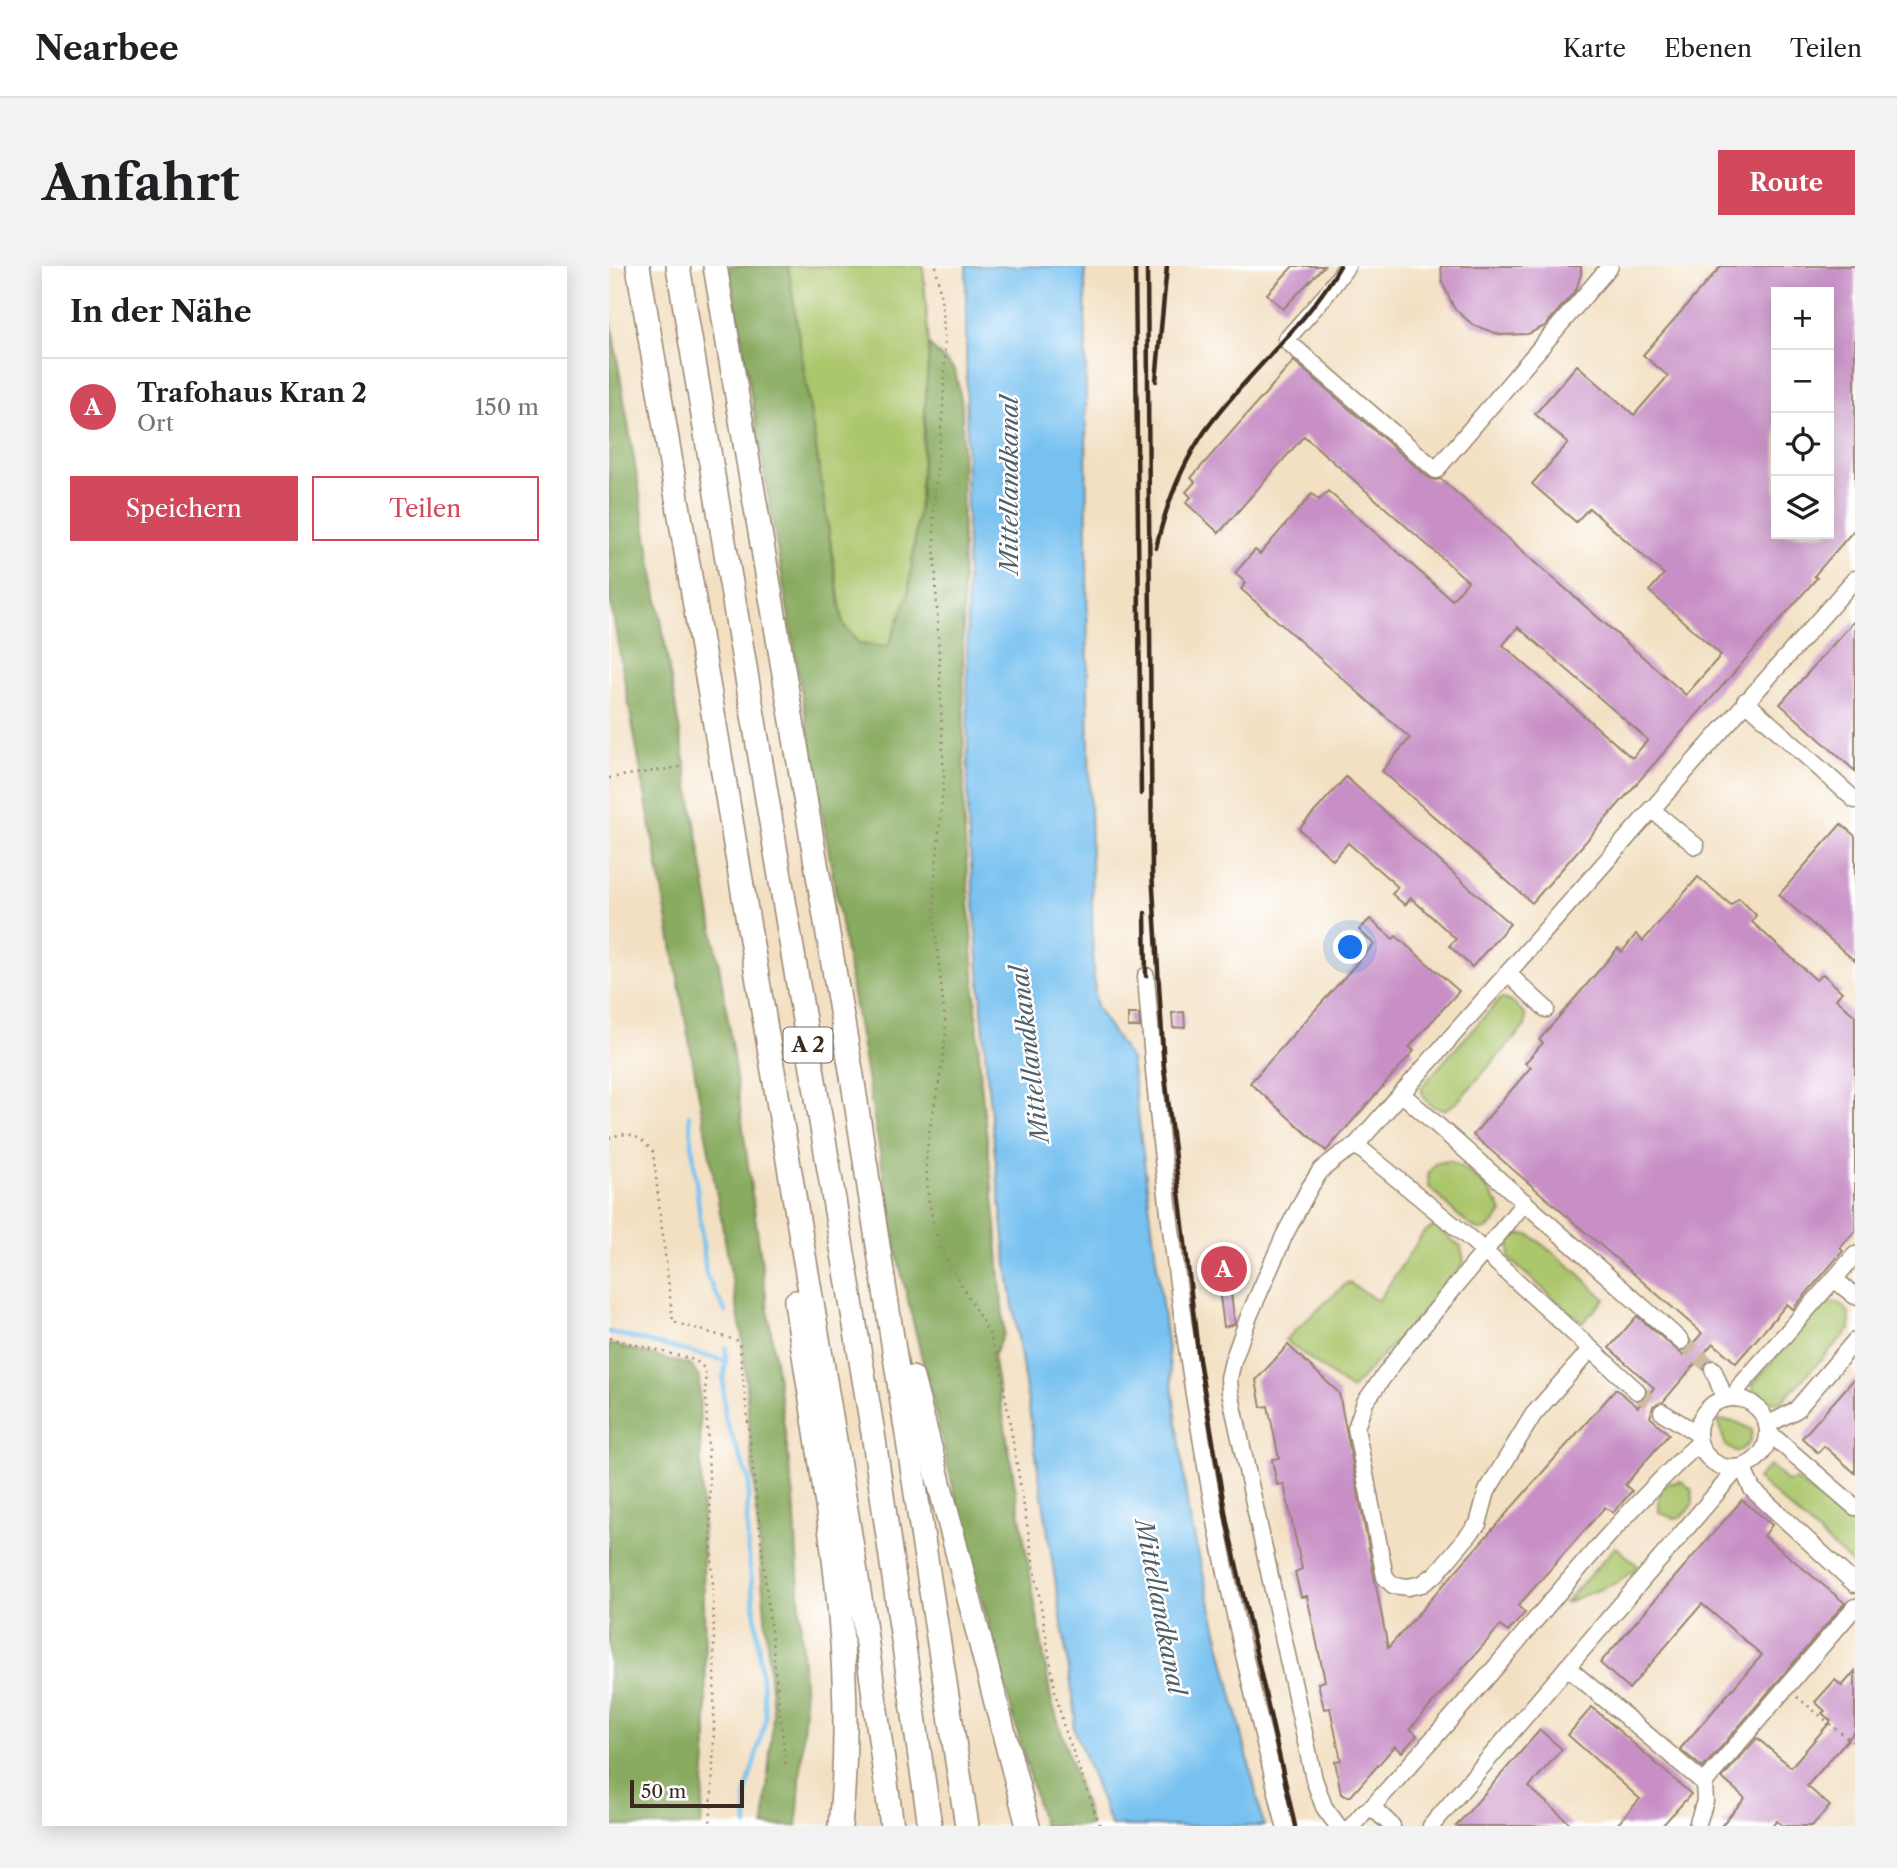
<!DOCTYPE html>
<html lang="de">
<head>
<meta charset="utf-8">
<style>
	:root { --surface:#fff; --page:#f2f2f2; --text:#202124; --muted:#757577; --line:#e0e0e0; --accent:#d1495b }
	body { margin:0; font-family:"Libre Caslon Text",serif; background:var(--page); color:var(--text) }
	.controls { position:absolute; right:21px; top:21px; display:grid; overflow:hidden; border-radius:0px; box-shadow:0 4px 18px #0003 }
	.controls button { width:63px; height:63px; display:grid; place-items:center; padding:0; border:0; border-bottom:2px solid var(--line); background:var(--surface); color:var(--text); font:35px sans-serif }
	.scale { position:absolute; left:21px; bottom:18px; width:114px; box-sizing:border-box; padding-left:7px; border:4px solid #3b2a1e; border-top:0; font-size:19px; line-height:24px; white-space:nowrap; color:#3b2a1e; -webkit-text-stroke:5px #fff; paint-order:stroke }
	.you { position:absolute; left:742px; top:682px; width:24px; height:24px; margin:-18px; border:5px solid #fff; border-radius:50%; background:#1a73e8; box-shadow:0 0 0 10px #1a73e833 }
	.badge { display:grid; place-items:center; width:46px; height:46px; border-radius:50%; background:var(--accent); color:#fff; font-size:23px; font-weight:700 }
	.pin { position:absolute; translate:-50% -50%; border:4px solid #fff; box-shadow:0 2px 7px #0006 }
	.list { margin:0; padding:0; list-style:none }
	h2 { display:flex; justify-content:space-between; align-items:center; height:91px; margin:0; padding:0 28px; font-size:30px }
	h2 small { font-size:23px; font-weight:400; color:var(--muted) }
	.list li { display:grid; grid-template-columns:46px 1fr auto; gap:21px; align-items:center; box-sizing:border-box; height:98px; padding:0 28px; border-top:2px solid var(--line) }
	.list b { display:block; font-size:26px; white-space:nowrap }
	.list p { margin:0; font-size:23px; white-space:nowrap; color:var(--muted) }
	.list em { font-size:23px; font-style:normal; color:var(--muted) }
	.actions { display:flex; gap:14px; padding:21px 28px }
	.actions a { flex:1; padding:16px 0; border:2px solid var(--accent); border-radius:0px; text-align:center; font-size:24px; color:var(--accent) }
	.actions .main { background:var(--accent); color:#fff }
	.icon { flex:none; width:38px; height:38px; fill:none; stroke:currentColor; stroke-width:2; stroke-linecap:round; stroke-linejoin:round }
	.map { position:relative; flex:none; width:1246px; height:1560px; overflow:hidden; border-radius:0px }
	header { display:flex; align-items:center; gap:42px; box-sizing:border-box; height:98px; padding:0 35px; background:var(--surface); border-bottom:2px solid var(--line) }
	header strong { font-size:33px }
	nav { display:flex; gap:38px; margin-inline-start:auto; font-size:24px }
	.intro { display:flex; align-items:center; justify-content:space-between; box-sizing:border-box; height:168px; padding:0 42px }
	h1 { margin:0; font-size:49px }
	.button { padding:18px 32px; border-radius:0px; background:var(--accent); color:#fff; font-size:24px; font-weight:700 }
	main { display:flex; gap:42px; padding:0 42px }
	aside { flex:1; background:var(--surface); border-radius:0px; box-shadow:0 4px 18px #0003 }
	.map>svg:first-child { display:block }
	.green { fill:#acc66c; stroke:#747845; stroke-width:2 }
	.forest { fill:#89ab60; stroke:#626a3f; stroke-width:2 }
	.water { fill:#77c1f0; stroke:#597687; stroke-width:2 }
	.lines { fill:none; stroke-linecap:round; stroke-linejoin:round }
	.stream { stroke:#77c1f0; stroke-width:4.5 }
	.building { fill:#c88fc6; fill-rule:evenodd }
	.minor-tunnel { stroke:#cebca2; stroke-width:16; stroke-dasharray:16 8; stroke-linecap:butt }
	.minor-casing { stroke:#978570; stroke-width:19 }
	.highway-casing { stroke:#978570; stroke-width:26 }
	.path { stroke:#978570; stroke-width:2.5; stroke-dasharray:2 5; stroke-linecap:butt }
	.minor { stroke:#fff; stroke-width:16 }
	.highway { stroke:#fff; stroke-width:23 }
	.rail { stroke:#3b2a1e; stroke-width:4.5 }
	.labels { text-anchor:middle; stroke-width:5; stroke-linejoin:round; paint-order:stroke }
	.shield { fill:#fff; stroke:#766a62; stroke-width:2 }
	.shield-label { font-size:21px; font-weight:bold; fill:#3b2a1e }
	.water-label { font-size:24px; font-style:italic; fill:#505f68; stroke:#fff }
</style>
</head>
<body>
<header>
<strong>Nearbee</strong>
<nav><a>Karte</a><a>Ebenen</a><a>Teilen</a></nav>
</header>
<div class="intro"><h1>Anfahrt</h1><a class="button">Route</a></div>
<main>
<aside>
<h2>In der Nähe<small></small></h2>
<ul class="list">
<li><span class="badge">A</span><div><b>Trafohaus Kran 2</b><p>Ort</p></div><em>150 m</em></li>
</ul>
<div class="actions"><a class="main">Speichern</a><a>Teilen</a></div>
</aside>
<div class="map">
<svg width="1246" height="1560" viewBox="0 0 1246 1560">
	<rect width="100%" height="100%" fill="#fff"/>
	<filter id="ink" filterUnits="userSpaceOnUse"><feTurbulence type="fractalNoise" baseFrequency=".0143" numOctaves="2"/><feDisplacementMap in="SourceGraphic" scale="14" xChannelSelector="R" yChannelSelector="G"/><feConvolveMatrix kernelMatrix="1 2 1 2 8 2 1 2 1" color-interpolation-filters="sRGB"/></filter>
	<filter id="wash" filterUnits="userSpaceOnUse"><feTurbulence type="fractalNoise" baseFrequency=".00686" numOctaves="4" result="noise"/><feDisplacementMap in="SourceGraphic" scale="28" xChannelSelector="R" yChannelSelector="G"/><feGaussianBlur stdDeviation="1.57" result="paint"/><feColorMatrix in="noise" values="0 0 0 0 0 0 0 0 0 0 0 0 0 0 0 0 0 1.4 0 .05"/><feComposite in="paint" operator="in"/></filter>
	<g filter="url(#wash)">
		<rect width="100%" height="100%" fill="#f3e0c3"/>
		<g class="green">
			<path d="M179 0H314L320 79 311 232 299 329 279 381 250 378 234 358Z"/>
			<path d="M892 732 906 738 917 750 916 760 848 836 836 844C821 841 815 837 812 821Z"/>
			<path d="M840 895C860 903 885 926 893 946 888 954 883 963 872 964 860 964 830 930 820 921L819 908 827 897Z"/>
			<path d="M826 960 852 981 855 996 835 1022 742 1124 676 1074 739 1016 769 1035 815 966Z"/>
			<path d="M909 968 921 969 967 1005 996 1033 973 1057 900 993 901 977Z"/>
			<path d="M1219 1035 1231 1038 1240 1047 1241 1063 1172 1136C1157 1135 1150 1133 1143 1119L1207 1042Z"/>
			<path d="M1108 1154 1127 1156 1143 1164C1142 1176 1139 1181 1127 1186L1117 1180Z"/>
			<path d="M1161 1199 1178 1216 1187 1214 1212 1233 1225 1230 1246 1249V1300L1148 1213Z"/>
			<path d="M1072 1215 1083 1224 1084 1237C1071 1255 1070 1255 1050 1246V1228L1057 1218Z"/>
			<path d="M1007 1281 1029 1300 1010 1316 955 1337Z"/>
		</g>
		<g class="forest">
			<path d="M120 0H179L234 358 250 378 279 381 299 329 311 232 320 79 346 104 353 138 355 560 372 816 387 959 395 1067 384 1090 442 1433 482 1560H434L361 1291 289 993Z"/>
			<path d="M0 44 118 747 185 1232 196 1440 188 1560H155L164 1448 133 1069 0 328Z"/>
			<path d="M0 1078 82 1099 90 1112 98 1477 92 1560H0Z"/>
		</g>
		<path class="water" d="M357 0H476L479 432 484 700 487 741 522 794 579 1244 655 1560H502L464 1460 467 1450 398 1000 379 822 359 558Z"/>
		<g class="lines">
			<g class="stream">
				<path d="M80 849 97 1009 117 1047"/>
				<path d="M0 1066 117 1095 114 1114 116 1152 140 1214 138 1252 139 1282 157 1452 137 1526 138 1560"/>
				<path d="M117 1081V1094"/>
			</g>
		</g>
		<g id="blocks">
			<g class="building">
				<path d="M684 0H715L674 43 658 28Z"/>
				<path d="M832 0H972V8L967 24 936 60 919 68 892 69 864 59 845 42 833 16Z"/>
				<path d="M1112 0H1246V263L1205 310 1208 312 923 637 773 505 801 472 632 323 637 317 626 307 646 284 651 288 703 228 710 234 719 225 843 334 859 315 695 170 610 267 577 237 582 231 577 226 586 216 582 212 685 95 820 212 826 214 832 213 1077 429 1112 389 1040 325 1055 308 980 242 967 256 923 218 959 177 926 148 968 99 1025 149 1059 110 1034 89ZM1167 26H1220V268H1167ZM909 361 1039 474 1023 492 894 379Z"/>
				<path d="M1246 354V505L1171 438Z"/>
				<path d="M737 511 901 658 863 701 840 680 847 673 802 632 796 639 783 628 789 621 739 577 724 594 690 563Z"/>
				<path d="M1232 558 1246 570V695L1170 629Z"/>
				<path d="M1089 611 1122 639 1130 632 1147 649 1143 656 1207 714 1214 708 1233 726 1227 733 1246 750V965L1231 982 1234 985 1184 1043 1178 1038 1127 1097 1104 1077 1054 1136 1044 1140 1041 1151 1060 1168 1016 1219 1023 1225 1004 1247 996 1241 909 1340 916 1347 899 1366 891 1360 801 1463 808 1469 793 1486 786 1480 742 1530H736L732 1528 726 1495 732 1494 721 1442 715 1443 709 1417 716 1415 698 1330 692 1331 686 1306 693 1303 675 1218 668 1219 663 1193 670 1192 659 1140 652 1141 647 1114 679 1079 730 1127 779 1382 1007 1123 1029 1141 1045 1122 1000 1082 1028 1050 1074 1089 1093 1067 864 869 922 801 916 797 934 777 930 774 1009 682 1013 686 1027 668 1034 675Z"/>
				<path d="M761 653 784 673 787 670 850 725 800 781 805 785 717 885 641 817 765 678 750 664Z"/>
				<path d="M575 746 576 761 564 762 563 747Z"/>
				<path d="M519 748H530L531 761H519Z"/>
				<path d="M620 1013 626 1058 615 1061 609 1015Z"/>
				<path d="M1246 1112V1207L1215 1180 1209 1187 1193 1172Z"/>
				<path d="M1133 1234 1163 1259 1155 1270 1236 1337 1094 1502 1071 1483 1153 1389 1093 1338 1020 1423 991 1397Z"/>
				<path d="M1246 1405V1465L1198 1520 1221 1540 1203 1560H1174L1168 1555 1163 1560H1112L1136 1532 1113 1512 1148 1472 1182 1501 1222 1455 1213 1447 1216 1445 1206 1436 1226 1414 1233 1420Z"/>
				<path d="M983 1441 1082 1528 1053 1560H1007L1031 1533 959 1469Z"/>
				<path d="M931 1464 953 1483 920 1521 964 1560H847Z"/>
			</g>
		</g>
	</g>
	<g filter="url(#ink)">
		<use href="#blocks" fill-opacity="0" stroke="#978570" stroke-width="2"/>
		<g class="lines">
			<g class="minor-tunnel">
				<path d="M1072 1075 1104 1103"/>
				<path d="M1028 1125 1053 1146"/>
			</g>
			<defs>
				<g id="minor">
					<path d="M738 0 716 30 677 74 827 204 1001 0"/>
					<path d="M1136 435 1246 534"/>
					<path d="M1042 543 1087 580"/>
					<path d="M898 707 937 743"/>
					<path d="M537 710C551 893 573 1075 607 1256 626 1358 652 1459 676 1560"/>
					<path d="M792 827 1072 1075"/>
					<path d="M916 936 794 1084 756 1136 747 1162 776 1311 784 1319 799 1321 813 1318 827 1308 869 1258 878 1225 924 1149 982 1083"/>
					<path d="M1225 1013 1246 1030"/>
					<path d="M1104 1103 1116 1133"/>
					<path d="M1028 1125 865 976 747 879 1246 313"/>
					<path d="M1125 1132 1131 1120 1246 989"/>
					<circle cx="1124" cy="1167" r="35"/>
					<path d="M1053 1146 1089 1168"/>
					<path d="M1158 1159 1187 1144 1246 1075"/>
					<path d="M1159 1166 1246 1241"/>
					<path d="M1133 1201 1143 1223 1246 1318"/>
					<path d="M958 1401 1095 1517"/>
					<path d="M729 1560 715 1541 705 1513 621 1126 620 1112 624 1095 640 1050 676 968 701 921 712 904 731 889 747 879"/>
					<path d="M743 1560 755 1546 763 1541"/>
					<path d="M783 1560 763 1541C808 1491 853 1441 897 1389 958 1316 1019 1242 1090 1177"/>
					<path d="M822 1560 1129 1202"/>
					<path d="M1088 1560 1096 1535 1095 1517 1246 1341"/>
				</g>
				<g id="highway">
					<path d="M29 0 226 1174 255 1357 283 1560"/>
					<path d="M69 0 264 1167 321 1560"/>
					<path d="M106 0 243 810 358 1560"/>
					<path d="M187 1036C212 1209 250 1385 231 1560"/>
					<path d="M303 1112 419 1560"/>
				</g>
			</defs>
			<use href="#minor" class="minor-casing"/>
			<use href="#highway" class="highway-casing"/>
			<g class="path">
				<path d="M327 0 334 47 336 93 334 143 324 245 335 513 326 612 325 654 337 763 334 795 321 862 317 895 319 930 325 961 335 989 380 1067 391 1099 447 1429 454 1458 491 1560"/>
				<path d="M0 512 71 501"/>
				<path d="M0 872C20 864 31 870 44 886L64 1056 130 1075 177 1502"/>
				<path d="M0 1072 86 1094 96 1103C101 1255 111 1408 101 1560"/>
				<path d="M1188 1431 1246 1478"/>
			</g>
			<use href="#minor" class="minor"/>
			<use href="#highway" class="highway"/>
			<g class="rail">
				<path d="M526 0 532 528"/>
				<path d="M538 0 543 606 555 800 590 1094 618 1257 686 1560"/>
				<path d="M547 115 558 0"/>
				<path d="M547 282C557 239 571 201 596 165 637 107 696 62 731 0"/>
				<path d="M536 647 537 710"/>
			</g>
		</g>
	</g>
	<g class="labels">
		<rect class="shield" x="174.5" y="761.5" width="49" height="35" rx="5"/>
		<g class="shield-label">
			<text x="199" y="786">A 2</text>
		</g>
		<g class="water-label">
			<text transform="translate(401 219) rotate(-90)" y="8">Mittellandkanal</text>
			<text transform="translate(421 788) rotate(-97)" y="8">Mittellandkanal</text>
			<text transform="translate(551 1341) rotate(79)" y="8">Mittellandkanal</text>
		</g>
	</g>
</svg>
<div class="controls">
<button>+</button>
<button>−</button>
<button><svg class="icon" aria-label="locate" viewBox="0 0 24 24"><circle cx="12" cy="12" r="6"/><path d="M12 2v4M12 18v4M2 12h4M18 12h4"/></svg></button>
<button><svg class="icon" aria-label="layers" viewBox="0 0 24 24"><path d="M12 4l9 5-9 5-9-5zM3 14l9 5 9-5"/></svg></button>
</div>
<div class="scale">50 m</div>
<div class="you"></div>
<div class="pin badge" style="left:615px;top:1003px">A</div>
</div>
</main>
</body>
</html>
